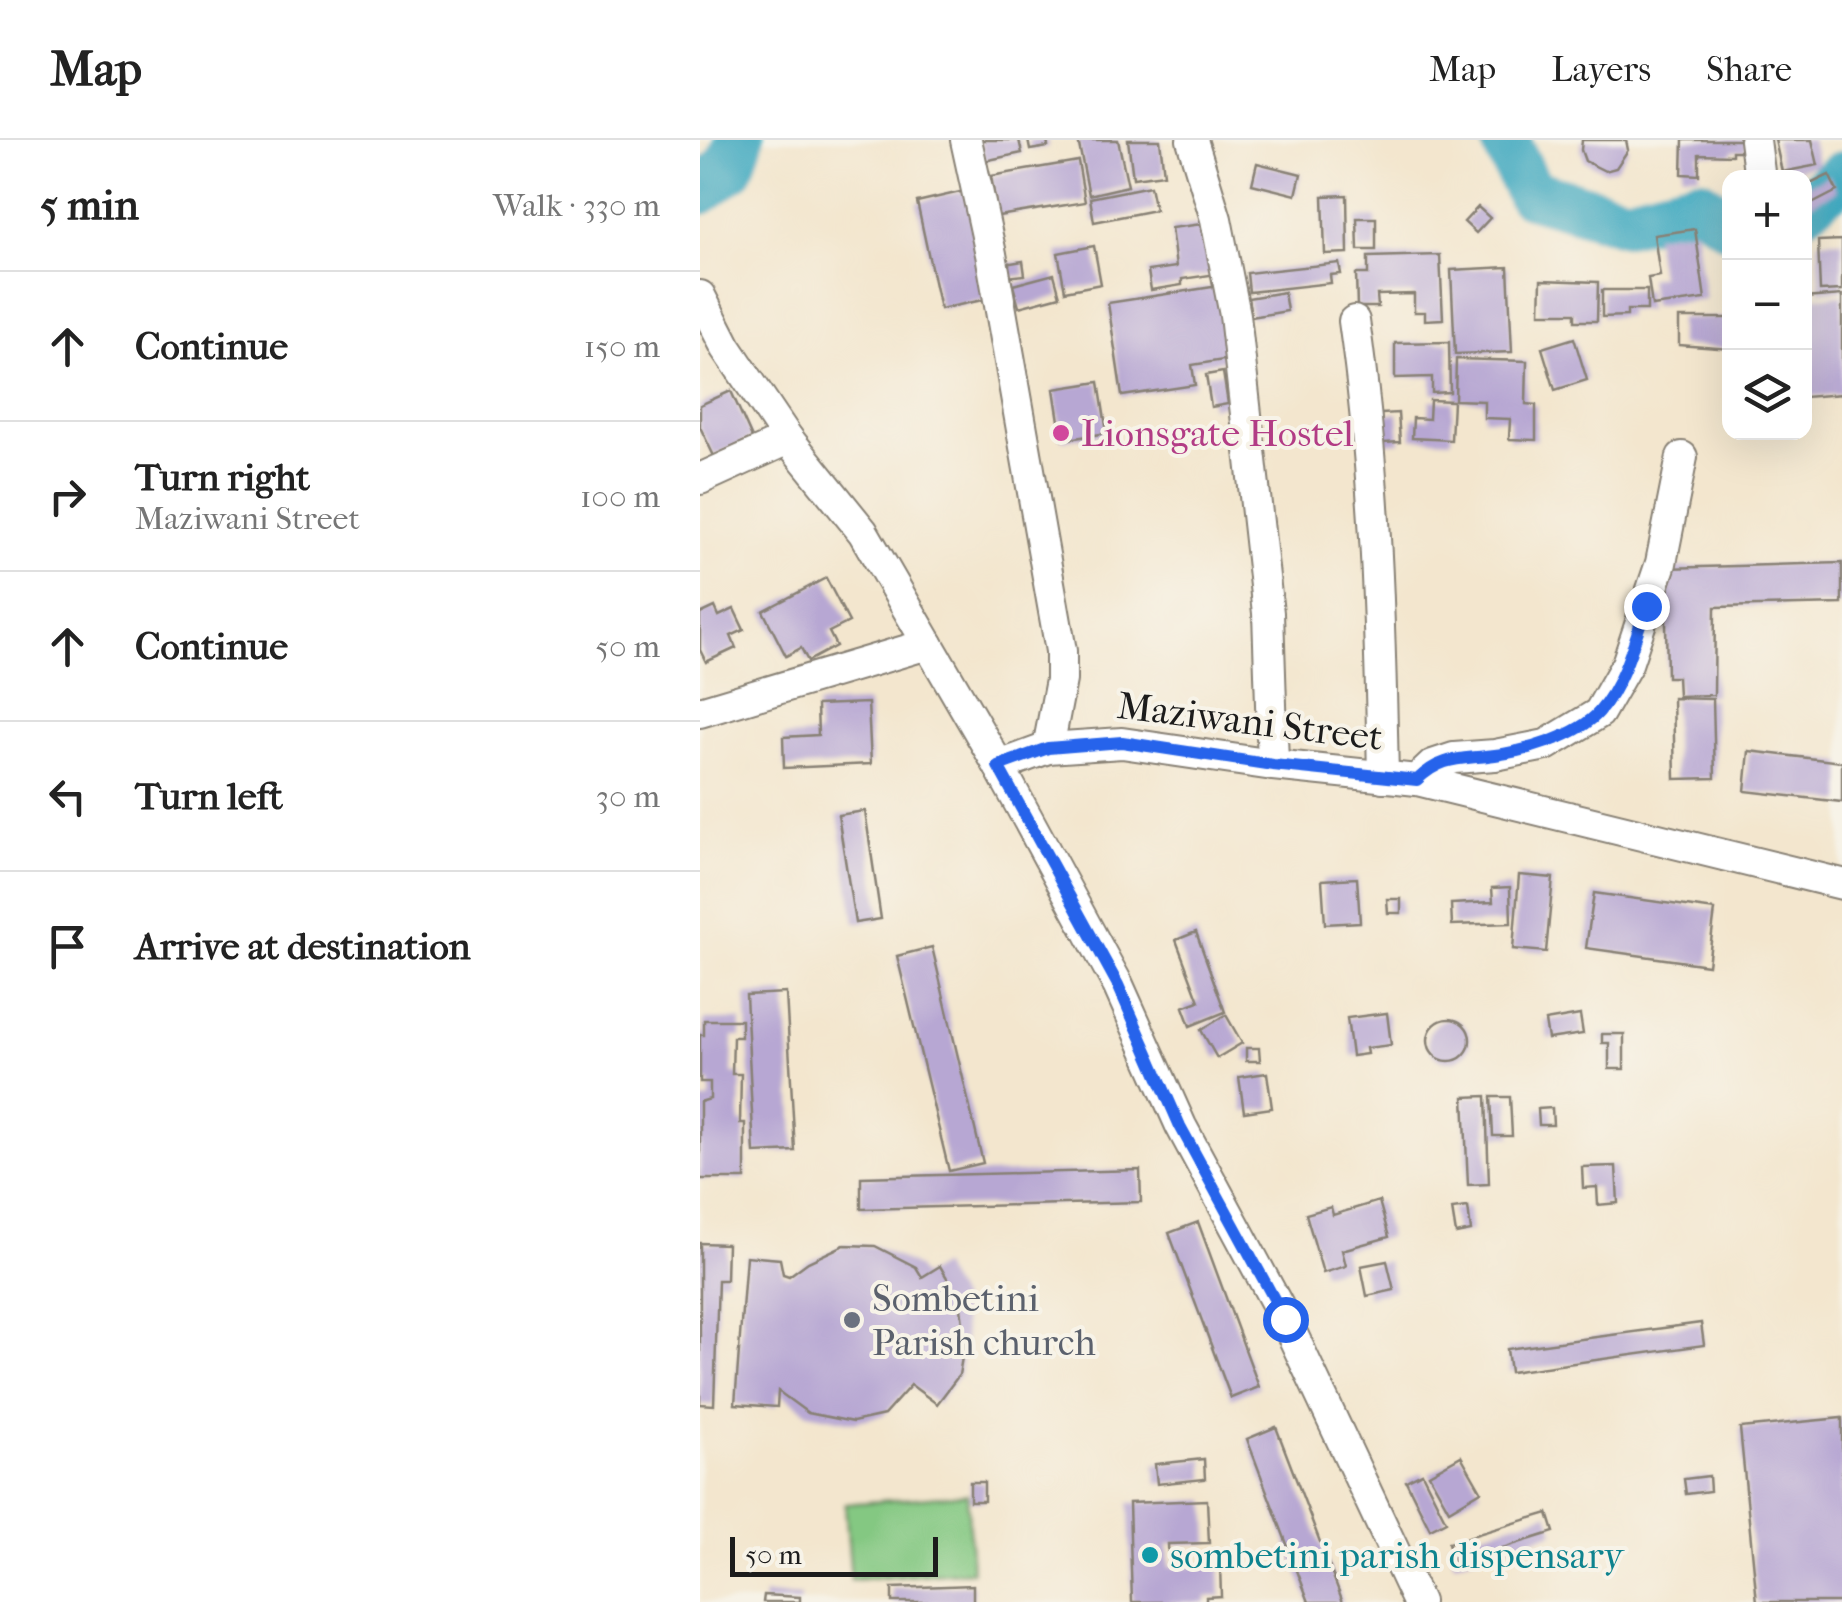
<!DOCTYPE html>
<html lang="en">
<head>
<meta charset="utf-8">
<style>
	:root { --surface:#fff; --page:#f6f6f6; --text:#222; --muted:#767676; --line:#e0e0e0 }
	body { margin:0; font-family:"IM FELL French Canon",serif; background:var(--page); color:var(--text) }
	.controls { position:absolute; right:30px; top:30px; display:grid; overflow:hidden; border-radius:20px; box-shadow:0 10px 40px #0002 }
	.controls button { width:90px; height:90px; display:grid; place-items:center; padding:0; border:0; border-bottom:2px solid var(--line); background:var(--surface); color:var(--text); font:50px sans-serif }
	.scale { position:absolute; left:30px; bottom:25px; width:208px; box-sizing:border-box; padding-left:10px; border:5px solid #1c1c1c; border-top:0; font-size:28px; line-height:35px; white-space:nowrap; color:#1c1c1c; -webkit-text-stroke:8px #f7f3e8; paint-order:stroke }
	.stop { position:absolute; width:30px; height:30px; margin:-22px; border:8px solid #2563eb; border-radius:50%; background:#fff }
	.stop.end { background:#2563eb; border-color:#fff; box-shadow:0 2px 10px #0008 }
	.list { margin:0; padding:0; list-style:none }
	h2 { display:flex; justify-content:space-between; align-items:center; height:130px; margin:0; padding:0 40px; font-size:42px }
	h2 small { font-size:32px; font-weight:400; color:var(--muted) }
	.list li { display:grid; grid-template-columns:65px 1fr auto; gap:30px; align-items:center; box-sizing:border-box; height:150px; padding:0 40px; border-top:2px solid var(--line) }
	.list b { display:block; font-size:38px; white-space:nowrap }
	.list p { margin:0; font-size:32px; white-space:nowrap; color:var(--muted) }
	.list em { font-size:32px; font-style:normal; color:var(--muted) }
	.icon { flex:none; width:55px; height:55px; fill:none; stroke:currentColor; stroke-width:2; stroke-linecap:round; stroke-linejoin:round }
	.map { position:relative; flex:none; width:1142px; height:1462px; overflow:hidden }
	header { display:flex; align-items:center; gap:60px; box-sizing:border-box; height:140px; padding:0 50px; background:var(--surface); border-bottom:2px solid var(--line) }
	header strong { font-size:48px }
	nav { display:flex; gap:55px; margin-inline-start:auto; font-size:35px }
	main { display:flex }
	aside { flex:1; background:var(--surface) }
	.map>svg:first-child { display:block }
	.green { fill:#84c882; stroke:#50724f; stroke-width:2.5 }
	.lines { fill:none; stroke-linecap:round; stroke-linejoin:round }
	.river { stroke:#40a9c0; stroke-width:50 }
	.building { fill:#b7a7d3 }
	.street-casing { stroke:#888175; stroke-width:34 }
	.street { stroke:#fff; stroke-width:30 }
	.route { stroke:#2563eb; stroke-width:12 }
	.hotel-dot { fill:#d1479c; stroke:#f7f3e8; stroke-width:4 }
	.worship-dot { fill:#6b7280; stroke:#f7f3e8; stroke-width:4 }
	.culture-dot { fill:#0f9aa8; stroke:#f7f3e8; stroke-width:4 }
	.labels { text-anchor:middle; stroke-width:8; stroke-linejoin:round; paint-order:stroke }
	.hotel-label { font-size:38px; fill:#b23c85; stroke:#f7f3e8; text-anchor:start }
	.street-label { font-size:38px; fill:#1c1c1c; stroke:#f7f3e8 }
	.worship-label { font-size:38px; fill:#5b616d; stroke:#f7f3e8; text-anchor:start }
	.culture-label { font-size:38px; fill:#0d838f; stroke:#f7f3e8; text-anchor:start }
</style>
</head>
<body>
<header>
<strong>Map</strong>
<nav><a>Map</a><a>Layers</a><a>Share</a></nav>
</header>
<main>
<aside>
<h2>5 min<small>Walk · 330 m</small></h2>
<ul class="list">
<li><svg class="icon" aria-label="ahead" viewBox="0 0 24 24"><path d="M12 20V5M6 11l6-6 6 6"/></svg><div><b>Continue</b></div><em>150 m</em></li>
<li><svg class="icon" aria-label="right" viewBox="0 0 24 24"><path d="M7 20v-9h11M14 6l5 5-5 5"/></svg><div><b>Turn right</b><p>Maziwani Street</p></div><em>100 m</em></li>
<li><svg class="icon" aria-label="ahead" viewBox="0 0 24 24"><path d="M12 20V5M6 11l6-6 6 6"/></svg><div><b>Continue</b></div><em>50 m</em></li>
<li><svg class="icon" aria-label="left" viewBox="0 0 24 24"><path d="M17 20v-9H6M10 6l-5 5 5 5"/></svg><div><b>Turn left</b></div><em>30 m</em></li>
<li><svg class="icon" aria-label="arrive" viewBox="0 0 24 24"><path d="M6 21V4h12l-3 4 3 4H6"/></svg><div><b>Arrive at destination</b></div></li>
</ul>
</aside>
<div class="map">
<svg width="1142" height="1462" viewBox="0 0 1142 1462">
	<rect width="100%" height="100%" fill="#f7f3e8"/>
	<filter id="ink" filterUnits="userSpaceOnUse"><feTurbulence type="fractalNoise" baseFrequency=".01" numOctaves="2"/><feDisplacementMap in="SourceGraphic" scale="20" xChannelSelector="R" yChannelSelector="G"/><feConvolveMatrix kernelMatrix="1 2 1 2 8 2 1 2 1" color-interpolation-filters="sRGB"/></filter>
	<filter id="wash" filterUnits="userSpaceOnUse"><feTurbulence type="fractalNoise" baseFrequency=".0048" numOctaves="4" result="noise"/><feDisplacementMap in="SourceGraphic" scale="40" xChannelSelector="R" yChannelSelector="G"/><feGaussianBlur stdDeviation="2.25" result="paint"/><feColorMatrix in="noise" values="0 0 0 0 0 0 0 0 0 0 0 0 0 0 0 0 0 1.4 0 .05"/><feComposite in="paint" operator="in"/></filter>
	<g filter="url(#wash)">
		<rect width="100%" height="100%" fill="#f3e6ce"/>
		<path class="green" d="M267 1354 272 1431 151 1440 145 1364Z"/>
		<g class="lines">
			<g class="river">
				<path d="M805 0 830 53 926 81 999 63 1030 84"/>
				<path d="M0 50 29 28 39 0"/>
				<path d="M1104 67 1142 36"/>
			</g>
		</g>
		<g id="blocks">
			<g class="building">
				<path d="M280 0H319L322 13 284 21Z"/>
				<path d="M328 0H347L348 7 330 10Z"/>
				<path d="M378 0H418L428 46 389 55Z"/>
				<path d="M428 0H460L464 34 433 38Z"/>
				<path d="M882 0H926L928 10 916 28 905 31 885 21 881 10Z"/>
				<path d="M983 0H1046L1045 11H1032V15L999 14V35L982 34Z"/>
				<path d="M1075 0H1112L1118 25 1082 32Z"/>
				<path d="M378 21 385 62 298 76 291 36Z"/>
				<path d="M557 23 601 34 596 55 552 44Z"/>
				<path d="M1129 35 1137 51 1104 68V47Z"/>
				<path d="M450 46 455 70 394 82 390 58Z"/>
				<path d="M269 50 292 158 240 169 217 62Z"/>
				<path d="M647 55 648 113 625 114 623 56Z"/>
				<path d="M778 67 790 78 776 93 764 82Z"/>
				<path d="M657 78H676V110H658Z"/>
				<path d="M510 83 517 134 482 139V145L451 150 448 131 476 127 471 88Z"/>
				<path d="M995 89 1005 159 952 166 948 138 960 136 954 95Z"/>
				<path d="M1142 100V150L1120 151 1118 101Z"/>
				<path d="M394 106 401 144 365 151 358 113Z"/>
				<path d="M740 115 743 179 725 180V172H714V154L677 155 678 167H657L656 134H668V117Z"/>
				<path d="M323 121 325 135 307 137 305 124Z"/>
				<path d="M639 123 641 134 630 135 631 143 549 152 547 133Z"/>
				<path d="M808 127 812 212 755 214 751 130Z"/>
				<path d="M354 134 360 156 319 167 313 145Z"/>
				<path d="M841 140 898 142 897 181H875V173H840Z"/>
				<path d="M519 146 530 219 492 225 495 245 422 256 408 163Z"/>
				<path d="M902 150H947V170H927V176L902 177Z"/>
				<path d="M584 152 587 171 551 177 548 158Z"/>
				<path d="M1142 155V254L1104 257V158Z"/>
				<path d="M979 178H1030V209L979 205Z"/>
				<path d="M874 198 887 240 855 250 842 208Z"/>
				<path d="M749 202 750 252 732 253V237L695 238V203Z"/>
				<path d="M756 219 827 221 826 264 836 265V300L809 299 810 279 784 278V261L755 260Z"/>
				<path d="M523 232 528 264 511 267 506 235Z"/>
				<path d="M399 242 407 293 362 300 354 249Z"/>
				<path d="M31 251 52 298 14 316 0 287V265Z"/>
				<path d="M730 260 753 261 751 300 712 298 713 278 729 279Z"/>
				<path d="M698 273 700 302 683 303 681 274Z"/>
				<path d="M1142 423V464L1015 467 1014 555 978 556 977 537H967L965 428Z"/>
				<path d="M126 438 149 482 129 492 136 506 108 521 101 508 86 516 63 471Z"/>
				<path d="M15 467 19 476 34 469 44 490 31 496 36 508 6 522 0 510V474Z"/>
				<path d="M973 558 1013 559 1015 638 975 639Z"/>
				<path d="M168 563 171 624 84 628 83 597 118 595 117 565Z"/>
				<path d="M1049 611 1142 622V662L1045 651Z"/>
				<path d="M165 671 181 779 155 783 138 675Z"/>
				<path d="M819 735 853 738 846 812 813 809Z"/>
				<path d="M657 738 660 782 625 784 622 740Z"/>
				<path d="M810 747 811 783 752 785 751 764 793 762 792 748Z"/>
				<path d="M894 753 1015 770 1008 825 886 808Z"/>
				<path d="M687 759H701V773H688Z"/>
				<path d="M496 792 525 872 490 886 483 867 499 861 476 800Z"/>
				<path d="M232 807 283 1023 249 1031 197 816Z"/>
				<path d="M86 853 95 1011 54 1013 46 855Z"/>
				<path d="M687 873 691 905 666 908 667 914 652 916 647 878Z"/>
				<path d="M526 875 542 903 517 918 501 890Z"/>
				<path d="M880 875 883 894 848 899 845 881Z"/>
				<circle cx="749" cy="900" r="21"/>
				<path d="M4 880H41V897H33L32 934H41L40 983H45V1039H0V962L10 959V942H0V895H4Z"/>
				<path d="M902 894H924V929H909V903H902Z"/>
				<path d="M546 908H559L560 921H546Z"/>
				<path d="M567 933 572 968 544 972 539 937Z"/>
				<path d="M786 956 789 1044 768 1045 764 957Z"/>
				<path d="M791 957H810L812 996H793Z"/>
				<path d="M852 968 853 985H839L838 969Z"/>
				<path d="M916 1026 918 1063 898 1065 897 1047 883 1048 882 1027Z"/>
				<path d="M440 1030 441 1062 161 1069V1037Z"/>
				<path d="M679 1061 689 1097 642 1110 646 1126 623 1133 606 1074 631 1067 633 1075Z"/>
				<path d="M768 1067 771 1091 756 1094 752 1069Z"/>
				<path d="M498 1082 559 1247 531 1258 469 1093Z"/>
				<path d="M0 1103 27 1104 26 1140H18L14 1265 0 1264Z"/>
				<path d="M144 1105 175 1106 216 1127 222 1137 240 1126 260 1160 265 1200 259 1235 237 1264 211 1245 184 1275 153 1282 108 1273 78 1251 77 1267 35 1264 46 1116 80 1119 83 1134 89 1136 108 1122Z"/>
				<path d="M687 1121 694 1150 667 1156 661 1126Z"/>
				<path d="M1001 1183 1004 1205 810 1232 807 1209Z"/>
				<path d="M1142 1278V1462H1057L1040 1288Z"/>
				<path d="M576 1287 643 1462H609L547 1299Z"/>
				<path d="M761 1316 781 1351 749 1370 729 1334Z"/>
				<path d="M504 1319 505 1339 457 1344 455 1324Z"/>
				<path d="M722 1333 746 1381 730 1389 706 1341Z"/>
				<path d="M1009 1336 1010 1351 986 1354 984 1339Z"/>
				<rect x="270" y="1342" width="14" height="19"/>
				<path d="M507 1360 509 1403 468 1404 469 1427 520 1425 521 1456 506 1457V1462H432L429 1363Z"/>
				<path d="M848 1373 854 1392 754 1423 748 1403Z"/>
				<path d="M273 1445V1462H192V1448Z"/>
				<path d="M64 1455 100 1457V1462H63Z"/>
			</g>
		</g>
	</g>
	<g filter="url(#ink)">
		<use href="#blocks" fill-opacity="0" stroke="#888175" stroke-width="2.5"/>
		<g class="lines">
			<defs>
				<g id="street">
					<path d="M266 0 291 114 361 511V540L348 608"/>
					<path d="M492 0 516 79 535 175 568 473 573 625"/>
					<path d="M1055 0 1059 32"/>
					<path d="M0 156 26 207 88 299 163 392 299 626 418 845 481 986 585 1179 718 1462"/>
					<path d="M654 181C676 332 680 485 683 637"/>
					<path d="M0 339 88 299"/>
					<path d="M0 572 228 504"/>
					<path d="M299 626 348 608 422 603 573 625 717 640 1142 744"/>
					<path d="M717 640 733 625 754 618 795 615 846 605 899 573 927 524 961 423 982 317"/>
				</g>
			</defs>
			<use href="#street" class="street-casing"/>
			<use href="#street" class="street"/>
		</g>
	</g>
	<g class="lines" filter="url(#ink)">
		<path class="route" d="M585 1179 480 986 418 845 298 626 348 608 422 602 573 625 717 640C743 615 761 620 795 615 826 611 878 596 899 572 923 545 935 499 946 466"/>
	</g>
	<circle class="hotel-dot" cx="361" cy="293" r="10"/>
	<circle class="worship-dot" cx="152" cy="1180" r="10"/>
	<circle class="culture-dot" cx="450" cy="1415" r="10"/>
	<g class="labels">
		<g class="hotel-label">
			<text x="381" y="306">Lionsgate Hostel</text>
		</g>
		<g class="street-label">
			<text transform="translate(550 581) rotate(7)" y="13">Maziwani Street</text>
		</g>
		<g class="worship-label">
			<text x="172" y="1171">Sombetini<tspan x="172" dy="44">Parish church</tspan></text>
		</g>
		<g class="culture-label">
			<text x="470" y="1428">sombetini parish dispensary</text>
		</g>
	</g>
</svg>
<div class="controls">
<button>+</button>
<button>−</button>
<button><svg class="icon" aria-label="layers" viewBox="0 0 24 24"><path d="M12 4l9 5-9 5-9-5zM3 14l9 5 9-5"/></svg></button>
</div>
<div class="scale">50 m</div>
<div class="stop" style="left:585px;top:1179px"></div>
<div class="stop end" style="left:946px;top:466px"></div>
</div>
</main>
</body>
</html>
